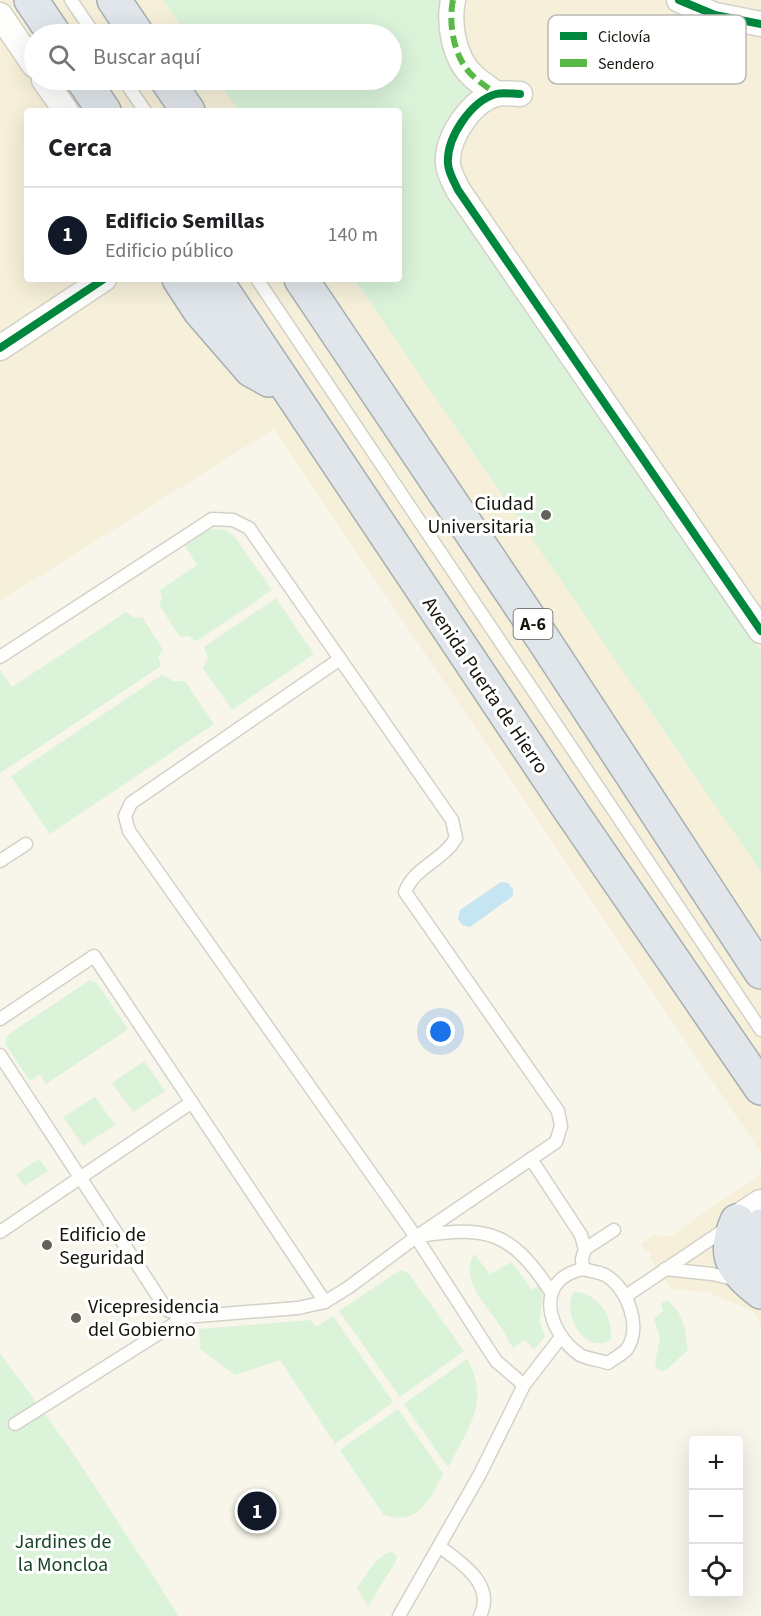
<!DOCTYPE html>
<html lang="es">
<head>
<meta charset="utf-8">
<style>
	:root { --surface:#fff; --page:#f6f6f6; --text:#202124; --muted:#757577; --line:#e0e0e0; --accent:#111827 }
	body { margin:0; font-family:"Source Sans 3",sans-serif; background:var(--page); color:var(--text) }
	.controls { position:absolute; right:18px; bottom:18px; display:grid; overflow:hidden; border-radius:6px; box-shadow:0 6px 24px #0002 }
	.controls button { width:54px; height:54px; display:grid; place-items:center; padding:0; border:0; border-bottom:2px solid var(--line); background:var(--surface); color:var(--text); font:30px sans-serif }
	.you { position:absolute; left:441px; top:1032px; width:21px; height:21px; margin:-15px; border:4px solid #fff; border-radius:50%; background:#1a73e8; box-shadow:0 0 0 9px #1a73e833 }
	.badge { display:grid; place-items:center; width:39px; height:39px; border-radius:50%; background:var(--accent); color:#fff; font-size:20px; font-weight:700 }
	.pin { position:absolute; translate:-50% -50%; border:3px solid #fff; box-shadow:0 2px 6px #0006 }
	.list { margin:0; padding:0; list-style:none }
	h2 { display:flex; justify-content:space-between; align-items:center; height:78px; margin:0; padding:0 24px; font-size:26px }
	h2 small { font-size:20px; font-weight:400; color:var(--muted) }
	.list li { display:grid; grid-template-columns:39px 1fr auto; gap:18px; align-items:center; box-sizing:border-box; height:96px; padding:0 24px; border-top:2px solid var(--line) }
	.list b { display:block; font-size:22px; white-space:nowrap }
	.list p { margin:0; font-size:20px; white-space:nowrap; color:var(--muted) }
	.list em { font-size:20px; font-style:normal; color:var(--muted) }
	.icon { flex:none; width:33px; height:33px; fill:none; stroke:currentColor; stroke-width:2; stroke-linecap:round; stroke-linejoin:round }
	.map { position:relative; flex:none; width:761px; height:1616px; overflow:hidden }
	.search { position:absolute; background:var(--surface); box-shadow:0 6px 24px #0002; left:24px; top:24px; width:378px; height:66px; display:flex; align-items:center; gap:15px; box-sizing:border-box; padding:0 21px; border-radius:33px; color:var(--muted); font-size:22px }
	.panel { position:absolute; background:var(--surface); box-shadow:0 6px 24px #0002; left:24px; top:108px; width:378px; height:174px; border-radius:6px }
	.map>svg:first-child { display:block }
	.built { fill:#f6f0da; fill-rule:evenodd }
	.green { fill:#daf3d9 }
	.water { fill:#c6e5f2 }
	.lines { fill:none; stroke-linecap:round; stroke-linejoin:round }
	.service-casing { stroke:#d4d1c8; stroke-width:15 }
	.minor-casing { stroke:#d4d1c8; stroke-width:27 }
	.tertiary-casing { stroke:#d4d1c8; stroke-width:33 }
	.trunk-casing { stroke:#a6aeb0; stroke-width:36 }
	.service { stroke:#fefefc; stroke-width:12 }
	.minor { stroke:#fefefc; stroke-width:24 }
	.tertiary { stroke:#fefefc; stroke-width:30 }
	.trunk { stroke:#e0e6ea; stroke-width:33 }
	.quiet { stroke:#58b947; stroke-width:6; stroke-dasharray:12 6; stroke-linecap:butt }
	.cycleway-casing { stroke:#fff; stroke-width:11 }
	.cycleway { stroke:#00873e; stroke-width:8 }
	.poi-dot { fill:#646259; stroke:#fff; stroke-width:2 }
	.labels { text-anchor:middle; stroke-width:6; stroke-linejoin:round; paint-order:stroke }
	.shield { fill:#fff; stroke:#5b5a54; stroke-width:1.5 }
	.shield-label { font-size:18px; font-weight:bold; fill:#15130a }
	.poi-label { font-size:20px; fill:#15130a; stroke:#fff; text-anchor:start }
	.street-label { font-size:20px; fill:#15130a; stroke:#fff }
	.park-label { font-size:20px; fill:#174525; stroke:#fff }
	.key { fill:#fff; stroke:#b9b8b6; stroke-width:1.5 }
	.key-label { font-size:16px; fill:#15130a }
</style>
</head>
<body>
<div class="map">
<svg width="761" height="1616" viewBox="0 0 761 1616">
	<rect width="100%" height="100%" fill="#f8f5eb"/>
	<g class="built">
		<path d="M0 0H761V1153L274 429 0 601ZM34 34H392V80H34ZM27 111H399V279H27Z"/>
		<path d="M761 1173V1324L752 1311 707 1292 671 1289 649 1257 652 1254 649 1250 646 1252 641 1244 654 1235 671 1236Z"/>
	</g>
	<g class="green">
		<path d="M163 0H446L480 94C451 113 429 138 440 176 443 185 448 194 452 203L761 652V872L354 279H399V111H239L217 80H392V34H186Z"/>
		<path d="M213 529 226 530 234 536 272 590 197 641 188 636 180 637 159 605 162 599 160 590 197 565 185 546 205 531Z"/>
		<path d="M276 598 314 654 232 710 203 668 208 658 204 647Z"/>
		<path d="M126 612 133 617 143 618 163 650 158 657 161 666 0 773V670L12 687Z"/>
		<path d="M162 675 173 681H185L214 724 50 834 11 776Z"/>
		<path d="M90 980 97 983 128 1029 46 1084 40 1074 30 1081 6 1045 5 1040 8 1035Z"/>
		<path d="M144 1061 165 1091 133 1112 112 1083Z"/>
		<path d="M95 1097 115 1125 83 1146 63 1117Z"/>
		<path d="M39 1159 48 1171 24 1186 16 1174Z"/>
		<path d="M474 1254 490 1274 512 1262 532 1290 543 1284 540 1322 545 1337 534 1349 525 1340 513 1348C508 1339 502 1329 496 1320 483 1301 460 1278 474 1254Z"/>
		<path d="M403 1270 409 1274 464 1351 400 1397 339 1311 399 1271Z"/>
		<path d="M574 1292C598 1293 613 1316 611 1339 587 1357 560 1315 574 1292Z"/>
		<path d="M666 1300C685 1313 684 1328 688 1350L665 1371 658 1370 655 1364 660 1338 654 1319 663 1311 661 1304Z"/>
		<path d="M333 1316 393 1402 335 1444 280 1360 235 1375 200 1349 199 1329 310 1320 316 1327Z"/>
		<path d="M0 1353 73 1453 179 1616H0Z"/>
		<path d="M467 1359C491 1400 468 1430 448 1467L404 1404Z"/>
		<path d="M398 1409 443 1474C430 1499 419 1526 384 1515L340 1450Z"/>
		<path d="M390 1552 394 1553 397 1557 395 1563 368 1606 357 1588C366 1576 375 1557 390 1552Z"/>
	</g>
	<path class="water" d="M501 882 508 883 513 889V896L470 927 462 925 458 919 460 910Z"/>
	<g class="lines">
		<defs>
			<g id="service">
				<path d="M71 0 94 34"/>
				<path d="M124 80 145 111"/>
				<path d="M257 279 761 1030"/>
				<path d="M0 657 212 519 233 520 249 528 452 820 456 838C443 861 414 867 405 892L558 1111 561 1126 556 1142 416 1237 349 1287 325 1302 298 1308 185 1317 167 1310 0 1055"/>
				<path d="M340 659 131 803 125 816 129 831 416 1237 496 1361 524 1385"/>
				<path d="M0 861 26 844"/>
				<path d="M0 1019 94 956 325 1302"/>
				<path d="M531 1159 581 1235 585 1249"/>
				<path d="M0 1232 192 1102"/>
				<path d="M420 1236C490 1225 512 1233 551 1292"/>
				<path d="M583 1269C590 1271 599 1272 605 1275 628 1288 642 1327 627 1349 623 1354 613 1359 608 1363 599 1360 588 1359 580 1355 547 1332 533 1280 583 1269Z"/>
				<path d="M583 1269 582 1259 585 1249 614 1230"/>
				<path d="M665 1269 712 1274 738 1280"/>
				<path d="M626 1296 727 1228"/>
				<path d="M15 1424 185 1317"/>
				<path d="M439 1546C460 1562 496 1584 480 1616"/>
				<path d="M399 1616 480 1474 524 1385 561 1337"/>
			</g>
			<g id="minor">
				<path d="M453 0C448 24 454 59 473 76 480 83 489 88 496 94"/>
				<path d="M679 0 715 15 761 24"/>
				<path d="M0 15 34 65"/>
				<path d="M44 80 66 111"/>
				<path d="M520 94C513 94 503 92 496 94 471 101 446 138 448 164 449 174 454 181 458 190L761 631"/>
				<path d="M0 348 104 279"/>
			</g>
			<path id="tertiary" d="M737 1221 761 1205"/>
			<g id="trunk">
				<path d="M31 0 54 34"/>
				<path d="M114 0 137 34"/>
				<path d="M83 80 104 111"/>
				<path d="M167 80 188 111"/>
				<path d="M179 279 200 311 251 370 269 380"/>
				<path d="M215 279 566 804 761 1088"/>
				<path d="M301 279 545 642 761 972"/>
				<path d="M737 1221C722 1255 733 1271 761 1292"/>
				<path d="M761 1226 759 1237 761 1254"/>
			</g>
		</defs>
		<use href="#service" class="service-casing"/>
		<use href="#minor" class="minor-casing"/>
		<use href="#tertiary" class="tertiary-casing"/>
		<use href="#trunk" class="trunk-casing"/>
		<use href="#service" class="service"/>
		<use href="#minor" class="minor"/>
		<use href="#tertiary" class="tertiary"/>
		<use href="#trunk" class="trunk"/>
		<g class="quiet">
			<path d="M453 0C448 24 454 59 473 76 480 83 489 88 496 94"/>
			<path d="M664 17 685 67"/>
		</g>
		<defs>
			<g id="cycleway">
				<path d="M679 0 715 15 761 24"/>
				<path d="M520 94C513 94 503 92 496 94 471 101 446 138 448 164 449 174 454 181 458 190L761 631"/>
				<path d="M0 348 104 279"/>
			</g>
		</defs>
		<use href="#cycleway" class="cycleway-casing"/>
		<use href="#cycleway" class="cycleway"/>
	</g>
	<g class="poi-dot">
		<circle cx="546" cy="515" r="6"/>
		<circle cx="47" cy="1245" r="6"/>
		<circle cx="76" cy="1318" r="6"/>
	</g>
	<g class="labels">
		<rect class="shield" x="513.5" y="609" width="39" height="30" rx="4.5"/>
		<g class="shield-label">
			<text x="533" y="630">A-6</text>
		</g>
		<g class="poi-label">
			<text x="534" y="510" text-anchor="end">Ciudad<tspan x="534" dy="23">Universitaria</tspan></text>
			<text x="59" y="1241">Edificio de<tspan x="59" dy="23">Seguridad</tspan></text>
			<text x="88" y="1313">Vicepresidencia<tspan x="88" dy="23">del Gobierno</tspan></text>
		</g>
		<g class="street-label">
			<text transform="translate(486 685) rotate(56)" y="7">Avenida Puerta de Hierro</text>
		</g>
		<g class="park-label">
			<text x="63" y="1548">Jardines de<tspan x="63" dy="23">la Moncloa</tspan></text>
		</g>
	</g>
	<rect x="548" y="15" width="198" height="69" rx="9" class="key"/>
	<rect x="560" y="32" width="27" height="8" fill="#00873e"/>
	<rect x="560" y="59" width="27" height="8" fill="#58b947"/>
	<g class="key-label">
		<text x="598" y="42">Ciclovía</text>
		<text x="598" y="69">Sendero</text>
	</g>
</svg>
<div class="controls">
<button>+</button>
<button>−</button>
<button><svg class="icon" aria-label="locate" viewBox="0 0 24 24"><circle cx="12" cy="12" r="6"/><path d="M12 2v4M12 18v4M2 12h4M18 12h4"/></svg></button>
</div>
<div class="you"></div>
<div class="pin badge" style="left:257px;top:1511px">1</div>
<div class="search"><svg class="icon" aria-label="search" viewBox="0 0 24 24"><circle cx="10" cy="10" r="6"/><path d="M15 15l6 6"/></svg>Buscar aquí</div>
<section class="panel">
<h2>Cerca<small></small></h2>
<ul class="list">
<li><span class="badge">1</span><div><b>Edificio Semillas</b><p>Edificio público</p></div><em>140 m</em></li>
</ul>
</section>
</div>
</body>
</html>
